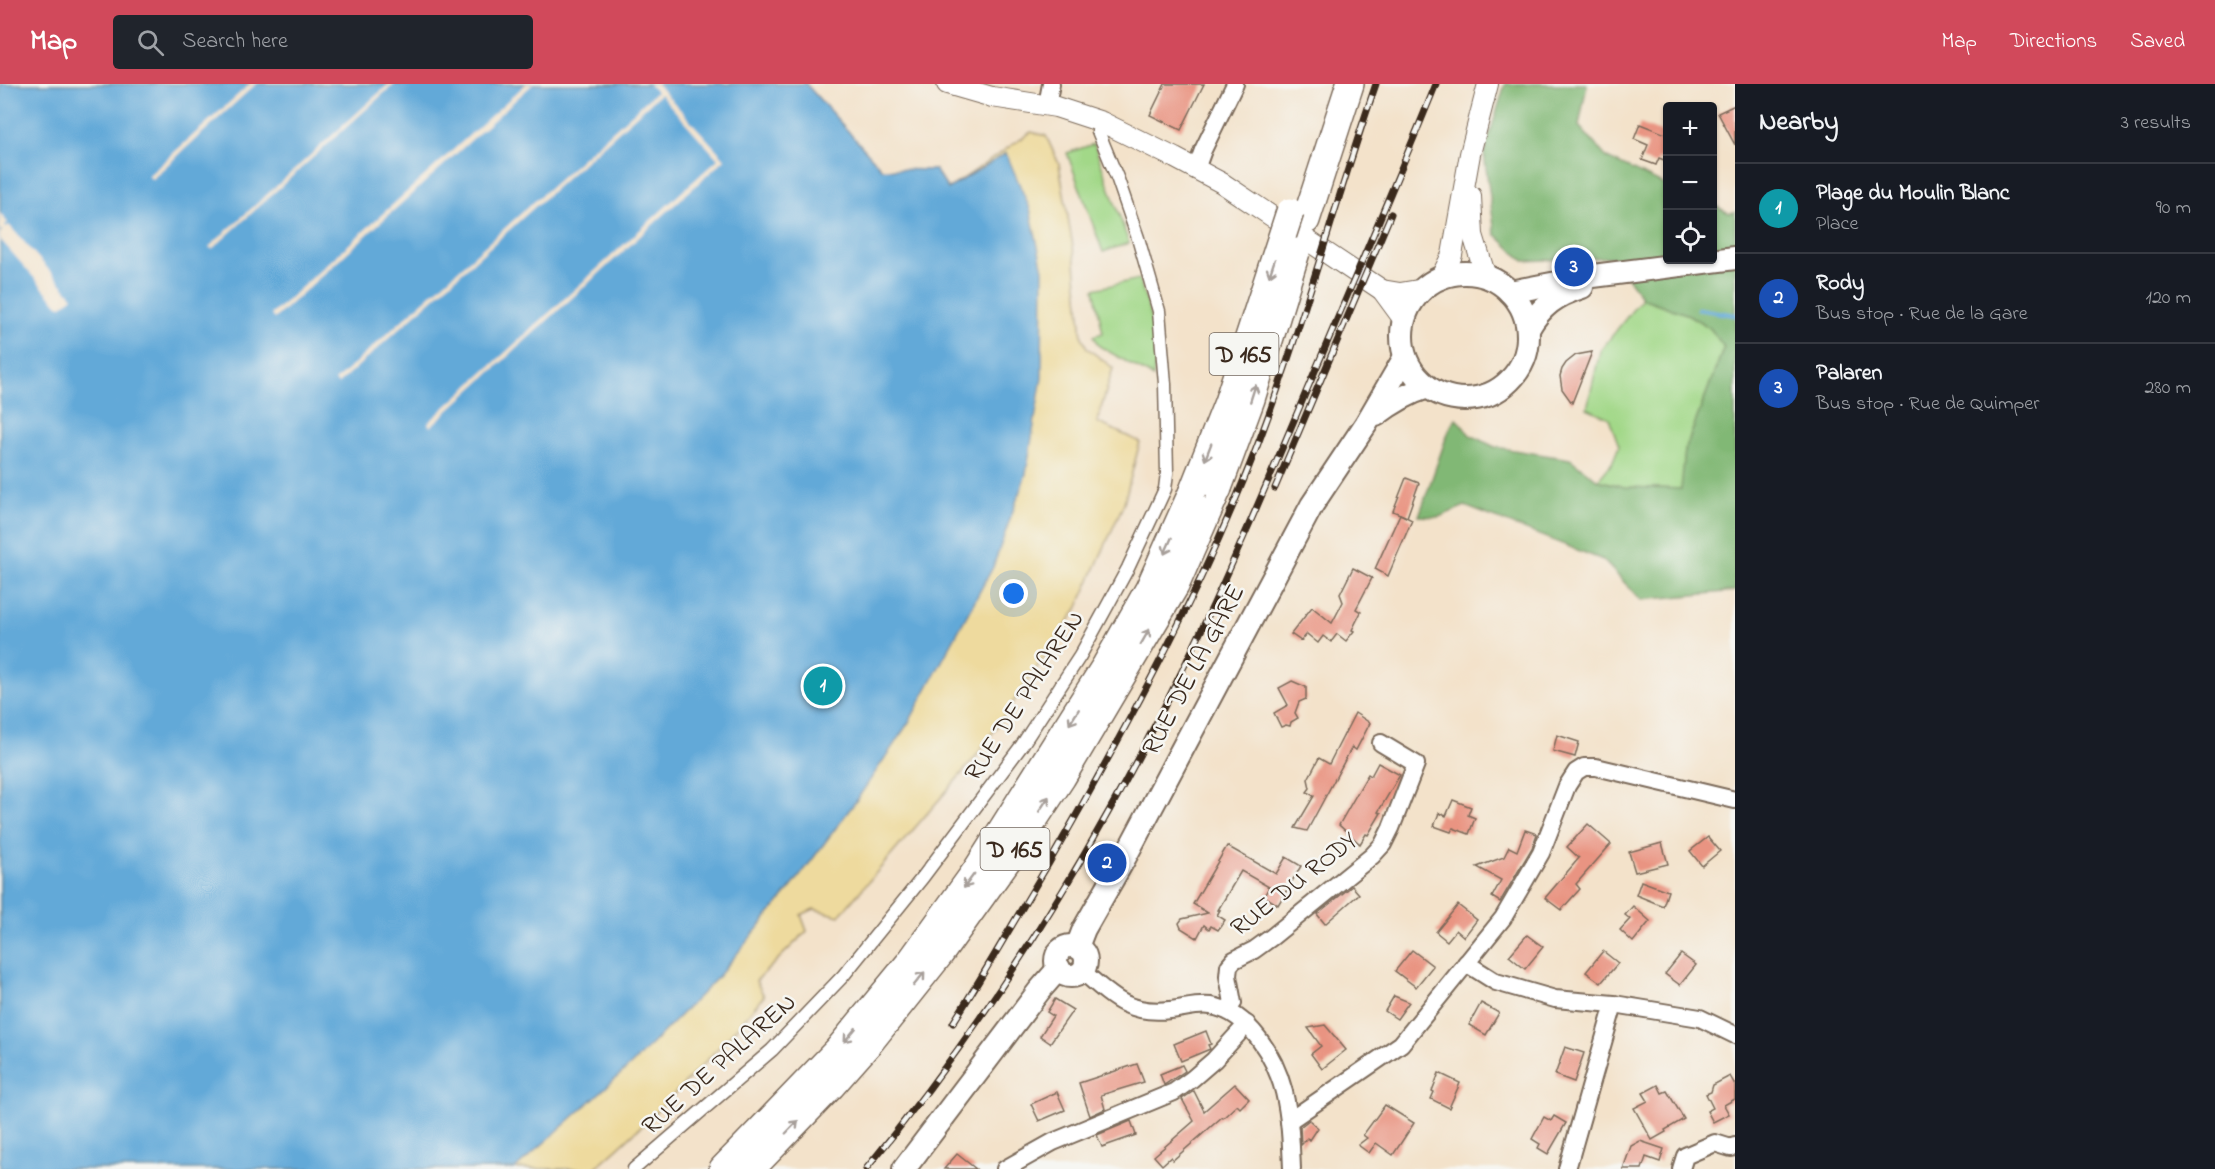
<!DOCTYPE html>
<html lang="en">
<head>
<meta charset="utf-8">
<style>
	:root { --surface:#171b24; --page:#20242c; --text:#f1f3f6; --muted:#9ea1a6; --line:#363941; --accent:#d1495b }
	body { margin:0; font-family:"Indie Flower",sans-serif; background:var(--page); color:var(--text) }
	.controls { position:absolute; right:18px; top:18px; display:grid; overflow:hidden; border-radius:6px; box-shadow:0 2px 4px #0004 }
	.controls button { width:54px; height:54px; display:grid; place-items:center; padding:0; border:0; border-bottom:2px solid var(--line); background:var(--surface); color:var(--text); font:30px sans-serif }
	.you { position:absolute; left:1014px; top:510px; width:21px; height:21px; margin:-15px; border:4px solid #fff; border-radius:50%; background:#1a73e8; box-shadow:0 0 0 9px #1a73e833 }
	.badge { display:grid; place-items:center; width:39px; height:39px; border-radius:50%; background:var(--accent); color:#fff; font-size:20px; font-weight:700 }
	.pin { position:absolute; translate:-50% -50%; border:3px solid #fff; box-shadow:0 2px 6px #0006 }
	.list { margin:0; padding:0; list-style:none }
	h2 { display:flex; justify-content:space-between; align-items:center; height:78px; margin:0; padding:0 24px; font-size:26px }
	h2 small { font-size:20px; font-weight:400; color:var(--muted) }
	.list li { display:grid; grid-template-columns:39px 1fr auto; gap:18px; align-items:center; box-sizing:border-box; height:90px; padding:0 24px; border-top:2px solid var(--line) }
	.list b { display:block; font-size:22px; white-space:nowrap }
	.list p { margin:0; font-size:20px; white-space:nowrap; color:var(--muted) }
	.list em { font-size:20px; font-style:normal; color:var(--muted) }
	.icon { flex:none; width:33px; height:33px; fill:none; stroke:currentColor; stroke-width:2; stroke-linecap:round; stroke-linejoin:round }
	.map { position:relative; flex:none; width:1735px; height:1085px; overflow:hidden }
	header { display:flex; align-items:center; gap:36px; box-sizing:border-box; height:84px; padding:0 30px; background:var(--accent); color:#fff }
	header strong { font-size:28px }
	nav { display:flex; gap:33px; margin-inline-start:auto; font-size:21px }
	.search { width:420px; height:54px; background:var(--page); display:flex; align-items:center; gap:15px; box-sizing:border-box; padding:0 21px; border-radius:6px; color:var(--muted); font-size:22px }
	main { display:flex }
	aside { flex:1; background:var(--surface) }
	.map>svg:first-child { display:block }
	.green { fill:#a2d888; stroke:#6e8153; stroke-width:1.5 }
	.forest { fill:#81b874; stroke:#5e7149; stroke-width:1.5 }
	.sand { fill:#eeda9e; stroke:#94825e; stroke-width:1.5 }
	.water { fill:#62a9d8; stroke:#4e6a7b; stroke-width:1.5 }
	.pier { fill:#f3e2ca }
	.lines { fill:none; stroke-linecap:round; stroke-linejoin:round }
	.stream { stroke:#62a9d8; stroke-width:4.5 }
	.building { fill:#e99482 }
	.pedestrian-casing { stroke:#7b6a5a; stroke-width:15 }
	.minor-casing { stroke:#7b6a5a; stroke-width:20 }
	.tertiary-casing { stroke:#7b6a5a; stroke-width:22 }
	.secondary-casing { stroke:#7b6a5a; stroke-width:26 }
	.trunk-casing { stroke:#7b6a5a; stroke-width:30 }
	.pedestrian { stroke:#fff; stroke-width:12 }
	.minor { stroke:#fff; stroke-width:16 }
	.tertiary { stroke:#fff; stroke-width:20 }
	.secondary { stroke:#fff; stroke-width:22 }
	.trunk { stroke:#fff; stroke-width:27 }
	.rail-casing { stroke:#3b2a1e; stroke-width:7 }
	.rail { stroke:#f6f6f2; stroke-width:4.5; stroke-dasharray:14; stroke-linecap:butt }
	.trunk-bridge-casing { stroke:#7b6a5a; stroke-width:30; stroke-linecap:butt }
	.trunk-bridge { stroke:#fff; stroke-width:27 }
	.oneway { stroke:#a79f9a }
	.labels { text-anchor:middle; stroke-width:5; stroke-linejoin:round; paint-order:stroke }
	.shield { fill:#f6f6f2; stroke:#73675e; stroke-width:1.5 }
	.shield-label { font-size:24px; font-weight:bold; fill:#3b2a1e }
	.street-label { font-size:26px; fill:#3b2a1e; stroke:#f6f6f2 }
</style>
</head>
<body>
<header>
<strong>Map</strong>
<div class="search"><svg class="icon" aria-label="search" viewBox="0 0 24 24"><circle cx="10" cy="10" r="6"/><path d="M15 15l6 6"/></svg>Search here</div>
<nav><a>Map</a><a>Directions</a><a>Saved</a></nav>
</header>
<main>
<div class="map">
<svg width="1735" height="1085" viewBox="0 0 1735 1085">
	<rect width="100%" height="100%" fill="#f6f6f2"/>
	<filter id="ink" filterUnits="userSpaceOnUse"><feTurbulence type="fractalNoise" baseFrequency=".0167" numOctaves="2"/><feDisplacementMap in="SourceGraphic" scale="12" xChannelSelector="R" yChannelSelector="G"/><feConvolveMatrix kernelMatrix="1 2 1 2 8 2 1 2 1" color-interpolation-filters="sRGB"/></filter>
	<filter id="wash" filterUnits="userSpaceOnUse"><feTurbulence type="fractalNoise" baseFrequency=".008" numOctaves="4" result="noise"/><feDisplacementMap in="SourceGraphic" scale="24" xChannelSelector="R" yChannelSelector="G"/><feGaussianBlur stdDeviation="1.35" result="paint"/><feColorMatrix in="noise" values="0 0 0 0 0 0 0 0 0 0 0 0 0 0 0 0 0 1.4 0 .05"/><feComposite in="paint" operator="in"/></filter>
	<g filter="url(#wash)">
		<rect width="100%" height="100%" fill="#f3e2ca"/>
		<g class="green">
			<path d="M1094 60 1129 159 1103 168 1067 69Z"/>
			<path d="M1139 195C1149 222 1160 264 1153 293L1099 262 1093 252 1103 249 1094 205Z"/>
			<path d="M1642 214 1689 231 1710 244 1724 263 1685 366 1682 405 1624 403 1598 396 1612 379 1619 362 1609 334 1587 324 1600 267Z"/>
		</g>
		<path class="forest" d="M1505 0H1587L1579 42 1607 74 1667 102 1668 176H1712L1713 121 1729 129 1735 128V507L1641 516 1603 476 1465 422 1439 433 1419 432 1447 351 1456 334 1470 351 1495 363 1570 375 1598 396 1624 403 1681 405 1685 366 1724 263 1710 244 1689 231 1642 214 1613 173 1524 177 1495 150 1484 69Z"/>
		<path class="sand" d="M1031 48 1046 52 1059 80 1074 169 1082 253 1087 264 1113 284 1097 338 1140 358 1124 419 1077 525 975 674 839 832 814 825 801 831 807 847 756 897 764 912C712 974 655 1032 594 1085H214L935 86 948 105Z"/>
		<path class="water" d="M0 0H806L882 85 935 86 948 105 1006 69 1030 125 1043 186 1042 293 1026 390 993 483 909 638 856 717 794 800 718 893 633 979 515 1085H0Z"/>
		<g class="pier">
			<path d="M250 0H256L152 95 148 92Z"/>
			<path d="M389 0H394L212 165 209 163Z"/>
			<path d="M526 0H533L274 235 271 231Z"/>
			<path d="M649 0H657L725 75 430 343 428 339 718 75 660 10 338 300 335 297 656 8Z"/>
			<path d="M0 129 8 139 5 141 6 143 9 141 73 213 62 222 58 221 0 155V149L3 146 0 147Z"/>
		</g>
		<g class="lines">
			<path class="stream" d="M1698 225 1735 231"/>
		</g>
		<g id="blocks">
			<g class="building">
				<path d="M1165 0H1204L1181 46 1150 31Z"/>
				<path d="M1735 21V61L1718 29Z"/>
				<path d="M1640 40 1668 51V66L1664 76 1659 74 1656 81 1642 76 1648 61 1634 55Z"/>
				<path d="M1592 268 1572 319 1562 305 1560 292 1562 285 1566 279 1576 271Z"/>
				<path d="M1406 394 1419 399 1407 433 1393 427Z"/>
				<path d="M1400 430 1412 436 1388 492 1375 485Z"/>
				<path d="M1353 484 1372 494 1356 525 1361 528 1352 546 1354 547 1346 557 1337 550 1331 558 1323 552 1318 559 1307 550 1301 557 1291 550 1312 523 1332 539 1343 518 1340 510Z"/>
				<path d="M1292 597 1306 603V615L1299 618 1295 629 1298 634 1291 638 1290 642 1286 641 1281 643 1274 629 1288 621 1279 604Z"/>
				<path d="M1355 629 1370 639 1356 666 1352 663 1307 747 1295 744 1314 712 1307 708 1310 704 1308 695 1319 674 1329 680Z"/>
				<path d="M1557 651 1579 658 1575 673 1553 667Z"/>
				<path d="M1378 679 1400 691 1378 728 1381 729 1368 751 1366 750 1360 760 1339 741 1368 690 1371 692Z"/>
				<path d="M1453 716 1471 723 1468 731 1475 734 1469 750 1453 744 1451 748 1434 742 1439 729 1446 732Z"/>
				<path d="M1588 740 1611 760 1576 800 1580 805 1561 826 1545 814 1579 774 1567 763Z"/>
				<path d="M1525 746 1537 750 1532 764 1500 818 1492 813 1501 796 1477 783 1504 773 1509 763 1517 767Z"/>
				<path d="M1708 753 1720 767 1702 782 1690 767Z"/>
				<path d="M1662 759 1668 780 1635 788 1629 768Z"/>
				<path d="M1227 762 1276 790 1286 773 1301 782 1278 821 1264 812 1269 803 1241 787 1218 826H1220L1217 831 1225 836 1218 846 1211 842 1209 845 1204 841 1197 854 1181 844 1179 839 1182 835 1208 829 1193 820Z"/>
				<path d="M1641 797 1668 807 1663 822 1636 811Z"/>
				<path d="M1352 802 1359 810 1325 840 1317 830Z"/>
				<path d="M1458 821 1477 836 1464 853 1456 846 1447 857 1436 848Z"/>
				<path d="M1633 822 1650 837 1633 858 1620 846 1630 835 1625 831Z"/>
				<path d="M1527 851 1543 863 1525 885 1509 872Z"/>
				<path d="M1412 866 1433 882 1416 903 1395 887Z"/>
				<path d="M1603 867 1618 879 1601 899 1586 888Z"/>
				<path d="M1681 870 1696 881 1680 901 1665 890Z"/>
				<path d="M1394 912 1409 918 1397 935 1385 927Z"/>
				<path d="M1055 915 1073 926 1050 959 1040 952 1053 932 1047 928Z"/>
				<path d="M1481 919 1499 929 1486 951 1469 941Z"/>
				<path d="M1325 941 1346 966 1322 985 1311 970 1321 962 1308 944Z"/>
				<path d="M1206 947 1211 960 1208 961 1210 965 1181 977 1174 960Z"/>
				<path d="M1565 963 1584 969 1574 998 1555 991Z"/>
				<path d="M1137 980 1144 998 1101 1011 1105 1025 1090 1032 1079 999Z"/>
				<path d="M1182 981 1185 987 1164 1001 1160 990Z"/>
				<path d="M1439 989 1460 999 1449 1024 1431 1015 1434 1008 1432 1007Z"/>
				<path d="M1730 992 1735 1001V1015L1724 1021 1729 1030 1713 1038 1707 1027 1713 1024 1706 1010 1711 1008 1713 1001Z"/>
				<path d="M1235 1000 1249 1015 1240 1024 1237 1021 1223 1034 1222 1033 1173 1076 1171 1073 1162 1081 1154 1072 1194 1037 1182 1015 1194 1007 1204 1027Z"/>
				<path d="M1658 1001 1662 1009 1667 1007 1684 1035 1665 1046 1666 1048 1652 1056 1634 1024 1648 1017 1643 1009Z"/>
				<path d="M1057 1008 1065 1026 1039 1037 1031 1020Z"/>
				<path d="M1385 1021 1414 1039 1393 1071 1376 1059 1369 1069 1358 1061 1367 1054 1363 1051Z"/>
				<path d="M1554 1032 1566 1039 1548 1070 1538 1064 1540 1060 1532 1055 1544 1033 1551 1037Z"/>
				<path d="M1309 1036 1318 1044 1310 1056 1308 1054 1301 1061 1300 1043Z"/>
				<path d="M1131 1037 1136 1051 1102 1063 1097 1051Z"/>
				<path d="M1640 1057 1664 1065 1660 1078 1646 1073 1642 1085H1623L1631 1062Z"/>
				<path d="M957 1070 976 1085H944Z"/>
			</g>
		</g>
	</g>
	<g filter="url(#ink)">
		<use href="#blocks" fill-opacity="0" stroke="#7b6a5a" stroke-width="1.5"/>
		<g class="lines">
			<defs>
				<path id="pedestrian" d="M634 1085 772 966 843 892 923 793 1022 661 1080 572 1128 484 1159 418 1165 405 1167 389 1165 300 1159 227 1138 154 1118 96 1098 47"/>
				<g id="minor">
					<path d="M1047 21 1051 0"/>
					<path d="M1196 85 1203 66 1235 0"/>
					<path d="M1466 879 1496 898 1555 915 1614 920 1700 934 1735 951"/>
					<path d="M1082 887C1112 913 1128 931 1170 926 1183 925 1197 920 1211 922 1249 928 1275 973 1284 1008 1290 1033 1291 1059 1292 1085"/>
					<path d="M1226 926 1233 919 1228 892 1229 882 1234 876 1254 866 1272 853 1372 772 1383 760 1391 744 1416 680 1381 659"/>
					<path d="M1289 1037 1401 960 1503 834 1541 769 1567 702 1576 688 1584 683H1596L1735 716"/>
					<path d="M1005 1085 1053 1058 1174 1008 1192 995 1214 976 1247 940"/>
					<path d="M1567 1085 1614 920"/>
					<path d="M1681 1085 1685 1072 1715 1059 1731 1064 1735 1062"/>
				</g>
				<g id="tertiary">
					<path d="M947 0 992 13 1056 23 1102 38 1175 74 1222 99 1382 206 1404 236"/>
					<path d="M1471 112 1473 151 1486 193"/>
					<path d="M1440 195 1452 171 1470 70 1488 0"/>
					<path d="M1382 206 1400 209 1424 205"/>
				</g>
				<g id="secondary">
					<circle cx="1465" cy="252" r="63"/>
					<path d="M1510 208 1593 192 1735 174"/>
					<path d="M1528 245C1541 222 1556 211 1582 203"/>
					<path d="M1376 331C1393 318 1408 309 1428 303"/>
					<circle cx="1071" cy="877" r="15"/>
					<path d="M1077 863 1084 845 1125 773 1312 421 1366 340 1405 273"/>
					<path d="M904 1085 1039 907 1059 884"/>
				</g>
				<g id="trunk">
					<path d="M1306 136 1350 0"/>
					<path d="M723 1085 837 967 911 877 976 787 1106 581 1149 505 1192 409"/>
					<path d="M751 1085 831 1002 869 959 940 870 1008 775 1062 693 1175 502 1218 404"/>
				</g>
			</defs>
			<use href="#pedestrian" class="pedestrian-casing"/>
			<use href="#minor" class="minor-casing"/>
			<use href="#tertiary" class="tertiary-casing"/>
			<use href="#secondary" class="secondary-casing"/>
			<use href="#trunk" class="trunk-casing"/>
			<use href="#pedestrian" class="pedestrian"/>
			<use href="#minor" class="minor"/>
			<use href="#tertiary" class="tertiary"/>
			<use href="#secondary" class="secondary"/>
			<use href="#trunk" class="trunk"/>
			<defs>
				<g id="rail">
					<path d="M1275 404 1391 130"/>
					<path d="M953 939C986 887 1017 832 1049 779 1126 645 1200 510 1256 365 1302 245 1334 121 1376 0"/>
					<path d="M866 1085C957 974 1039 853 1109 727 1185 592 1246 450 1306 308 1350 205 1394 103 1436 0"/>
				</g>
			</defs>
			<use href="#rail" class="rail-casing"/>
			<use href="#rail" class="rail"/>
			<defs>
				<g id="trunk-bridge">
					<path d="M1218 404 1251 315 1296 168"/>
					<path d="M1192 409 1228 318 1290 128"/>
				</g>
			</defs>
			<use href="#trunk-bridge" class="trunk-bridge-casing"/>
			<use href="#trunk-bridge" class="trunk-bridge"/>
		</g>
		<defs><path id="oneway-shaft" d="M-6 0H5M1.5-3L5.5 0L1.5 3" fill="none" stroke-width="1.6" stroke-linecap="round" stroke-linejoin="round" transform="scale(1.5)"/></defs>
		<g class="oneway">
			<use href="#oneway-shaft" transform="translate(1272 184) rotate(108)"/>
			<use href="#oneway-shaft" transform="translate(1253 309) rotate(-72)"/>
			<use href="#oneway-shaft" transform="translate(1208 368) rotate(111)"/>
			<use href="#oneway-shaft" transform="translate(1168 462) rotate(114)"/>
			<use href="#oneway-shaft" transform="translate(1145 553) rotate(-60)"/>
			<use href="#oneway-shaft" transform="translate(1074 633) rotate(122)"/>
			<use href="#oneway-shaft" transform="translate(1044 720) rotate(-57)"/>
			<use href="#oneway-shaft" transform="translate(969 797) rotate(126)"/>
			<use href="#oneway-shaft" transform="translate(919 895) rotate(-51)"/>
			<use href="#oneway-shaft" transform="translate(850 951) rotate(130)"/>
			<use href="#oneway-shaft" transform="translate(792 1043) rotate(-46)"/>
		</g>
	</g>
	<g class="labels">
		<g class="shield">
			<rect x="1209.5" y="249" width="69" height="42" rx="4.5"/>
			<rect x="980.5" y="744" width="69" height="42" rx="4.5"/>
		</g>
		<g class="shield-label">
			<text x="1244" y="278">D 165</text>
			<text x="1015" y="773">D 165</text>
		</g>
		<g class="street-label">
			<text transform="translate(1192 585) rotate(-62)" y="9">RUE DE LA GARE</text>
			<text transform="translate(1023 611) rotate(-57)" y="9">RUE DE PALAREN</text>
			<text transform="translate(1293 799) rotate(-38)" y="9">RUE DU RODY</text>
			<text transform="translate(718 979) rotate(-42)" y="9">RUE DE PALAREN</text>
		</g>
	</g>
</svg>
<div class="controls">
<button>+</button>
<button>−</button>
<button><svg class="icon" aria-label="locate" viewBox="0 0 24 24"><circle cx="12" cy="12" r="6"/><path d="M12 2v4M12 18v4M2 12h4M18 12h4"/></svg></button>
</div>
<div class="you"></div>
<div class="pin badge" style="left:823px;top:602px;background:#0f9aa8">1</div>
<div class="pin badge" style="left:1107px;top:779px;background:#1a4fb4">2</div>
<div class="pin badge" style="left:1574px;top:183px;background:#1a4fb4">3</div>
</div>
<aside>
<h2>Nearby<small>3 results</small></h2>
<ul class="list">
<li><span class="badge" style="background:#0f9aa8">1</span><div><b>Plage du Moulin Blanc</b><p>Place</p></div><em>90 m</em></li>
<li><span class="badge" style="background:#1a4fb4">2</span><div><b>Rody</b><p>Bus stop · Rue de la Gare</p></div><em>120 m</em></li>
<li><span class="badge" style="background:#1a4fb4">3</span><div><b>Palaren</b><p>Bus stop · Rue de Quimper</p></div><em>280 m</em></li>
</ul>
</aside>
</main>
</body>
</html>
